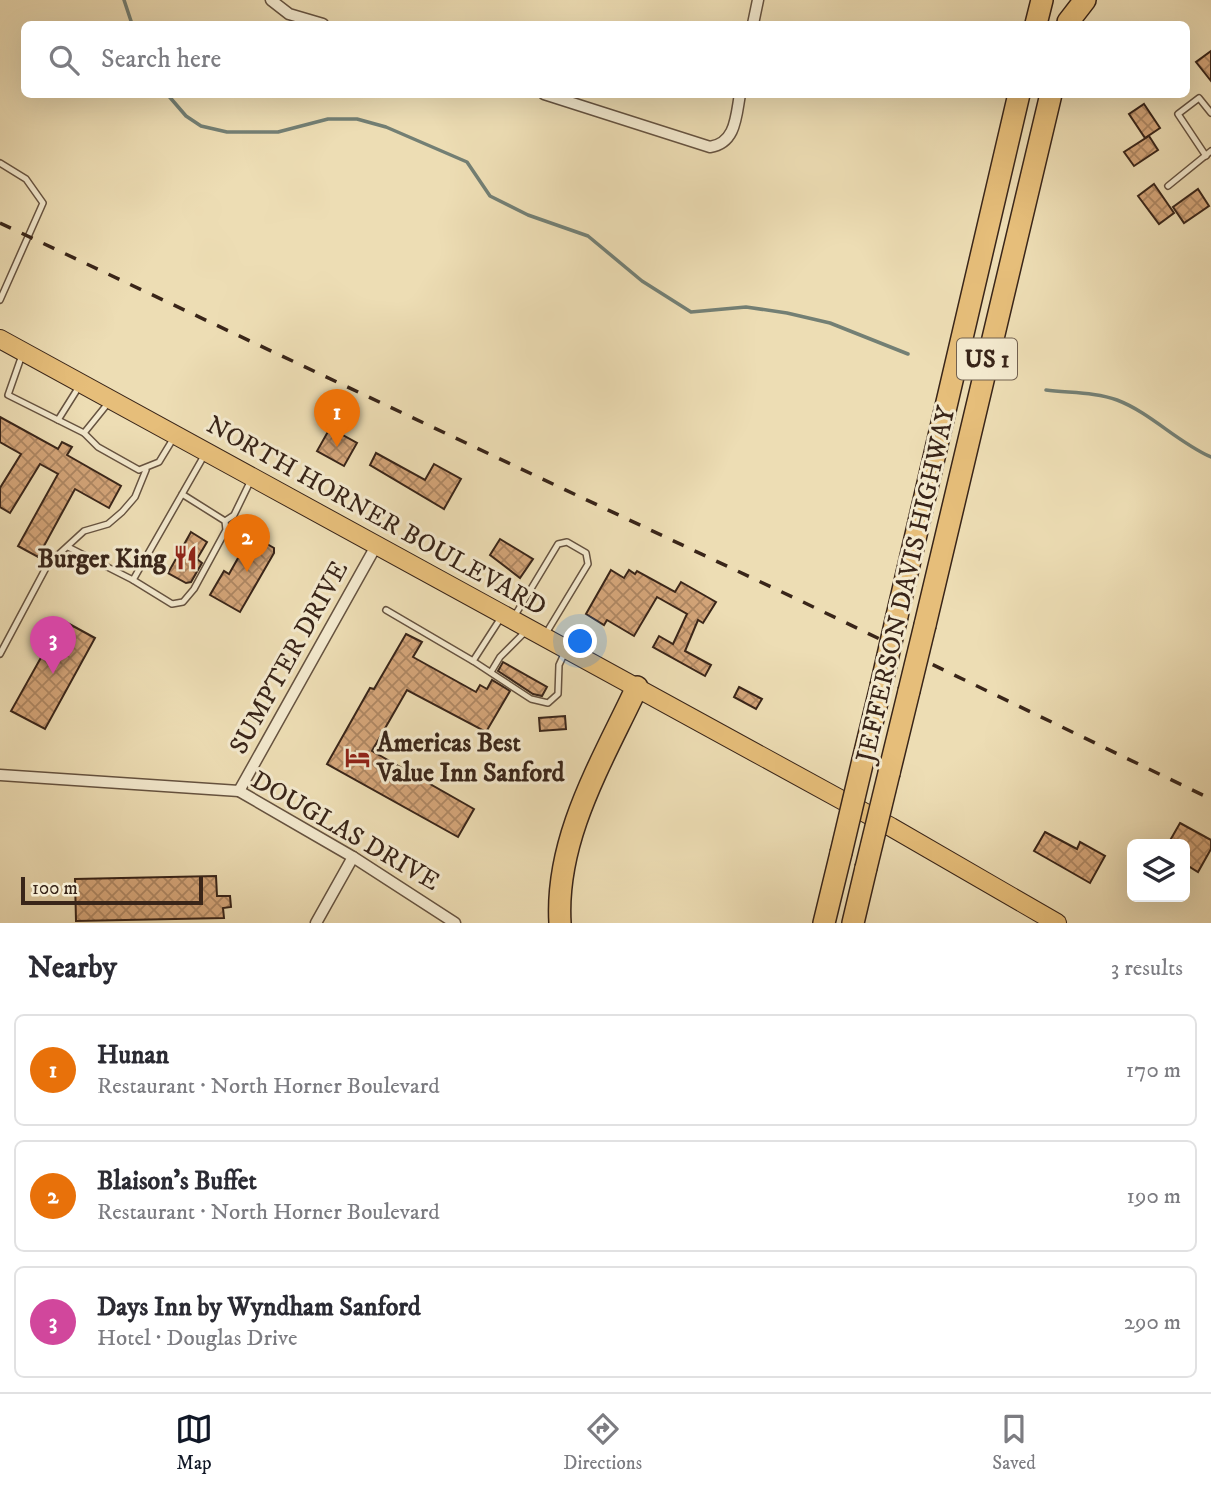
<!DOCTYPE html>
<html lang="en">
<head>
<meta charset="utf-8">
<style>
	:root { --surface:#fff; --page:#f2f2f3; --text:#2b2b33; --muted:#7c7c81; --line:#e1e1e2; --accent:#111827 }
	body { margin:0; font-family:"IM FELL DW Pica",serif; background:var(--page); color:var(--text) }
	.controls { position:absolute; right:21px; bottom:21px; display:grid; overflow:hidden; border-radius:10px; box-shadow:0 7px 28px #0002 }
	.controls button { width:63px; height:63px; display:grid; place-items:center; padding:0; border:0; border-bottom:2px solid var(--line); background:var(--surface); color:var(--text); font:35px sans-serif }
	.scale { position:absolute; left:21px; bottom:18px; width:182px; box-sizing:border-box; padding-left:7px; border:4px solid #392519; border-top:0; font-size:19px; line-height:24px; white-space:nowrap; color:#392519; -webkit-text-stroke:5px #f3e9ce; paint-order:stroke }
	.you { position:absolute; left:581px; top:642px; width:24px; height:24px; margin:-18px; border:5px solid #fff; border-radius:50%; background:#1a73e8; box-shadow:0 0 0 10px #1a73e833 }
	.badge { display:grid; place-items:center; width:46px; height:46px; border-radius:50%; background:var(--accent); color:#fff; font-size:23px; font-weight:700 }
	.pin { position:absolute; translate:-50% -58px; filter:drop-shadow(0 2px 4px #0008) }
	.pin::after { content:''; position:absolute; top:37px; width:24px; height:21px; background:inherit; clip-path:polygon(0 0,100% 0,50% 100%) }
	.list { margin:0; padding:0; list-style:none }
	h2 { display:flex; justify-content:space-between; align-items:center; height:91px; margin:0; padding:0 28px; font-size:30px }
	h2 small { font-size:23px; font-weight:400; color:var(--muted) }
	.list li { display:grid; grid-template-columns:46px 1fr auto; gap:21px; align-items:center; box-sizing:border-box; height:112px; margin:0 14px 14px; padding:0 14px; border:2px solid var(--line); border-radius:10px }
	.list b { display:block; font-size:26px; white-space:nowrap }
	.list p { margin:0; font-size:23px; white-space:nowrap; color:var(--muted) }
	.list em { font-size:23px; font-style:normal; color:var(--muted) }
	.icon { flex:none; width:38px; height:38px; fill:none; stroke:currentColor; stroke-width:2; stroke-linecap:round; stroke-linejoin:round }
	.map { position:relative; flex:none; width:1211px; height:923px; overflow:hidden }
	.search { position:absolute; background:var(--surface); box-shadow:0 7px 28px #0002; left:21px; right:21px; top:21px; height:77px; display:flex; align-items:center; gap:18px; box-sizing:border-box; padding:0 24px; border-radius:10px; color:var(--muted); font-size:26px }
	.sheet { height:469px; background:var(--surface) }
	nav { display:flex; justify-content:space-around; align-items:center; box-sizing:border-box; height:98px; border-top:2px solid var(--line); background:var(--surface); font-size:19px; color:var(--muted) }
	nav a { display:grid; justify-items:center; gap:4px }
	nav .on { color:var(--accent) }
	.map>svg:first-child { display:block }
	.lines { fill:none; stroke-linecap:round; stroke-linejoin:round }
	.stream { stroke:#737f74; stroke-width:3.5 }
	.building { fill:url(#building-cross-hatch); stroke:#392519; stroke-width:2 }
	.lane-casing { stroke:#665340; stroke-width:8 }
	.street-casing { stroke:#665340; stroke-width:13 }
	.primary-casing { stroke:#392519; stroke-width:20 }
	.highway-casing { stroke:#392519; stroke-width:24 }
	.lane { stroke:#f3e9ce; stroke-width:5 }
	.street { stroke:#f3e9ce; stroke-width:10 }
	.primary { stroke:#e6be7a; stroke-width:18 }
	.highway { stroke:#e6be7a; stroke-width:21 }
	.rail { stroke:#392519; stroke-width:3.5; stroke-dasharray:12 12; stroke-linecap:butt }
	.highway-bridge-casing { stroke:#392519; stroke-width:24; stroke-linecap:butt }
	.highway-bridge { stroke:#e6be7a; stroke-width:21 }
	.labels { text-anchor:middle; stroke-width:6; stroke-linejoin:round; paint-order:stroke }
	.shield { fill:#f3e9ce; stroke:#71604f; stroke-width:2 }
	.shield-label { font-size:24px; font-weight:bold; fill:#392519 }
	.street-label { font-size:26px; fill:#392519; stroke:#f3e9ce }
	.poi-label { font-size:26px; font-weight:bold; fill:#392519; stroke:#f3e9ce; text-anchor:end }
</style>
</head>
<body>
<div class="map">
<svg width="1211" height="923" viewBox="0 0 1211 923">
	<defs>
		<pattern id="building-cross-hatch" width="8" height="8" patternUnits="userSpaceOnUse" patternTransform="scale(1.75)"><rect width="8" height="8" fill="#d4a579"/><path d="M0 0l8 8M0 8l8-8" fill="none" stroke="#ad8662"/></pattern>
	</defs>
	<rect width="100%" height="100%" fill="#edddb4"/>
	<filter id="stains"><feTurbulence type="fractalNoise" baseFrequency=".00286" numOctaves="4"/><feColorMatrix values="0 0 0 0 .2 0 0 0 0 .09 0 0 0 0 .02 0 0 0 .5 -.17"/></filter>
	<radialGradient id="worn" r=".72"><stop offset=".6" stop-color="#630" stop-opacity="0"/><stop offset="1" stop-color="#630" stop-opacity=".3"/></radialGradient>
	<g class="lines">
		<g class="stream">
			<path d="M124 0 132 24"/>
			<path d="M167 94 186 116 201 126 227 132H278L328 119H357L386 127 467 162 490 196 528 215 588 236 642 281 691 312 746 307 787 313 830 323 908 354"/>
			<path d="M1046 390C1068 393 1096 392 1117 400 1151 413 1177 442 1211 457"/>
		</g>
	</g>
	<g class="building">
		<path d="M1211 51V81L1196 62Z"/>
		<path d="M1144 104 1160 128 1145 138 1129 114Z"/>
		<path d="M1149 136 1158 150 1134 166 1124 152Z"/>
		<path d="M1154 184 1174 213 1159 224 1138 196Z"/>
		<path d="M1198 189 1209 206 1184 223 1173 207Z"/>
		<path d="M0 417 58 449 62 442 72 447 67 455 121 486 109 508 75 489 38 557 18 546 58 474 40 464 10 513 0 507V488L21 454 0 442Z"/>
		<path d="M330 428 357 443 344 466 317 451Z"/>
		<path d="M376 453 425 480 434 464 461 479 444 509 370 465Z"/>
		<path d="M191 532 207 542 197 559 202 563 191 582 186 583 168 573Z"/>
		<path d="M251 535 274 548V553L240 612 210 595 224 571 229 574Z"/>
		<path d="M500 539 533 559 520 578 490 555Z"/>
		<path d="M611 570 624 578 629 570 635 574 637 571 675 592 681 582 716 602 703 623 698 620 685 651 711 665 705 676 653 647 659 636 673 644 687 614 657 597 634 636 607 620 604 625 586 614Z"/>
		<path d="M62 620 95 638 45 729 11 711Z"/>
		<path d="M406 634 422 642 413 657 476 692 480 685 487 689 492 680 510 691 486 732 407 690 372 751 474 809 458 837 327 764 370 688 374 689Z"/>
		<path d="M503 662 547 687 542 696 533 694 498 671Z"/>
		<path d="M739 687 762 699 756 709 734 697Z"/>
		<path d="M565 716 566 729 540 731 539 718Z"/>
		<path d="M1180 823 1211 840V849L1198 872 1185 864V844H1168Z"/>
		<path d="M1045 832 1077 849 1080 842 1105 856 1090 883 1034 851Z"/>
		<path d="M216 876 217 896H230L231 907 223 908 224 918 76 921 75 879Z"/>
	</g>
	<g class="lines">
		<defs>
			<g id="lane">
				<path d="M1206 156 1178 114 1199 98 1211 113"/>
				<path d="M0 163 26 179 43 203 0 300"/>
				<path d="M1168 186 1211 151"/>
				<path d="M22 355 8 395 58 420 80 385"/>
				<path d="M58 420 84 433 109 402"/>
				<path d="M84 433 98 447 139 470 159 462 173 439"/>
				<path d="M182 494 225 521 226 530 194 589 183 602 172 604 133 580 205 454"/>
				<path d="M225 521 234 515 251 480"/>
				<path d="M68 547 133 580"/>
				<path d="M386 610 473 661 502 616"/>
				<path d="M514 617 558 544 567 542 586 553 588 564 545 635"/>
				<path d="M0 654 48 564 84 531 108 524 122 512 135 497 146 470"/>
				<path d="M473 661 531 699 548 703 558 694 559 665 565 652"/>
				<path d="M491 672 500 657 525 632"/>
			</g>
			<g id="street">
				<path d="M271 0 289 14 323 24"/>
				<path d="M753 24 758 0"/>
				<path d="M544 94 710 147C736 143 736 116 740 94"/>
				<path d="M0 775 239 791 353 857 455 923"/>
				<path d="M239 791 376 546"/>
				<path d="M316 923 353 857"/>
			</g>
			<path id="primary" d="M0 339 891 827 1057 923"/>
			<g id="highway">
				<path d="M1068 22 1085 0"/>
				<path d="M1036 24 1042 0"/>
				<path d="M897 616 1019 94"/>
				<path d="M925 625 1051 94"/>
				<path d="M863 760 881 686"/>
				<path d="M889 773 909 691"/>
				<path d="M560 923C555 838 602 762 637 687"/>
				<path d="M824 923 841 853"/>
				<path d="M853 923 866 868"/>
			</g>
		</defs>
		<use href="#lane" class="lane-casing"/>
		<use href="#street" class="street-casing"/>
		<use href="#primary" class="primary-casing"/>
		<use href="#highway" class="highway-casing"/>
		<use href="#lane" class="lane"/>
		<use href="#street" class="street"/>
		<use href="#primary" class="primary"/>
		<use href="#highway" class="highway"/>
		<path class="rail" d="M0 223 803 602 1211 799"/>
		<defs>
			<g id="highway-bridge">
				<path d="M881 686 897 616"/>
				<path d="M909 691 925 625"/>
				<path d="M841 853 863 760"/>
				<path d="M866 868 889 773"/>
			</g>
		</defs>
		<use href="#highway-bridge" class="highway-bridge-casing"/>
		<use href="#highway-bridge" class="highway-bridge"/>
	</g>
	<defs>
		<symbol id="restaurant-bare" viewBox="-9 -9 18 18"><path d="M-5-6h1v4h1v-4h1v4h1v-4h1v5L-1.5 .5V6h-2V.5L-5-1ZM5-6V6H3V1.5H1.5Q1.5-4 5-6Z" fill="#8f2418" stroke="#f3e9ce" stroke-width="2.5" paint-order="stroke"/></symbol>
		<symbol id="hotel-bare" viewBox="-9 -9 18 18"><path d="M-6-4.5h1.5V1H6V5H4.5V3h-9V5H-6ZM-4 0a1.8 1.8 0 1 1 3.6 0ZM.5 0V-2.5h3Q6-2.5 6 0Z" fill="#8f2418" stroke="#f3e9ce" stroke-width="2.5" paint-order="stroke"/></symbol>
	</defs>
	<g fill-rule="evenodd">
		<use href="#restaurant-bare" x="168" y="540" width="35" height="35"/>
		<use href="#hotel-bare" x="340" y="740" width="35" height="35"/>
	</g>
	<g class="labels">
		<rect class="shield" x="957" y="338.5" width="60" height="41" rx="5"/>
		<g class="shield-label">
			<text x="987" y="367">US 1</text>
		</g>
		<g class="street-label">
			<text transform="translate(377 515) rotate(29)" y="9">NORTH HORNER BOULEVARD</text>
			<text transform="translate(905 584) rotate(-77)" y="9">JEFFERSON DAVIS HIGHWAY</text>
			<text transform="translate(288 657) rotate(-61)" y="9">SUMPTER DRIVE</text>
			<text transform="translate(346 830) rotate(30)" y="9">DOUGLAS DRIVE</text>
		</g>
		<g class="poi-label">
			<text x="166" y="567">Burger King</text>
			<text x="377" y="751" text-anchor="start">Americas Best<tspan x="377" dy="30">Value Inn Sanford</tspan></text>
		</g>
	</g>
	<rect width="100%" height="100%" filter="url(#stains)"/>
	<rect width="100%" height="100%" fill="url(#worn)"/>
</svg>
<div class="controls">
<button><svg class="icon" aria-label="layers" viewBox="0 0 24 24"><path d="M12 4l9 5-9 5-9-5zM3 14l9 5 9-5"/></svg></button>
</div>
<div class="scale">100 m</div>
<div class="you"></div>
<div class="pin badge" style="left:337px;top:447px;background:#e8710a">1</div>
<div class="pin badge" style="left:247px;top:572px;background:#e8710a">2</div>
<div class="pin badge" style="left:53px;top:674px;background:#d1479c">3</div>
<div class="search"><svg class="icon" aria-label="search" viewBox="0 0 24 24"><circle cx="10" cy="10" r="6"/><path d="M15 15l6 6"/></svg>Search here</div>
</div>
<section class="sheet">
<h2>Nearby<small>3 results</small></h2>
<ul class="list">
<li><span class="badge" style="background:#e8710a">1</span><div><b>Hunan</b><p>Restaurant · North Horner Boulevard</p></div><em>170 m</em></li>
<li><span class="badge" style="background:#e8710a">2</span><div><b>Blaison’s Buffet</b><p>Restaurant · North Horner Boulevard</p></div><em>190 m</em></li>
<li><span class="badge" style="background:#d1479c">3</span><div><b>Days Inn by Wyndham Sanford</b><p>Hotel · Douglas Drive</p></div><em>290 m</em></li>
</ul>
</section>
<nav>
<a class="on"><svg class="icon" aria-label="map" viewBox="0 0 24 24"><path d="M3 6l6-2 6 2 6-2v14l-6 2-6-2-6 2zM9 4v14M15 6v14"/></svg>Map</a>
<a><svg class="icon" aria-label="directions" viewBox="0 0 24 24"><path d="M12 3l9 9-9 9-9-9zM9 14v-3h6M13 9l2 2-2 2"/></svg>Directions</a>
<a><svg class="icon" aria-label="saved" viewBox="0 0 24 24"><path d="M7 4h10v16l-5-4-5 4z"/></svg>Saved</a>
</nav>
</body>
</html>
